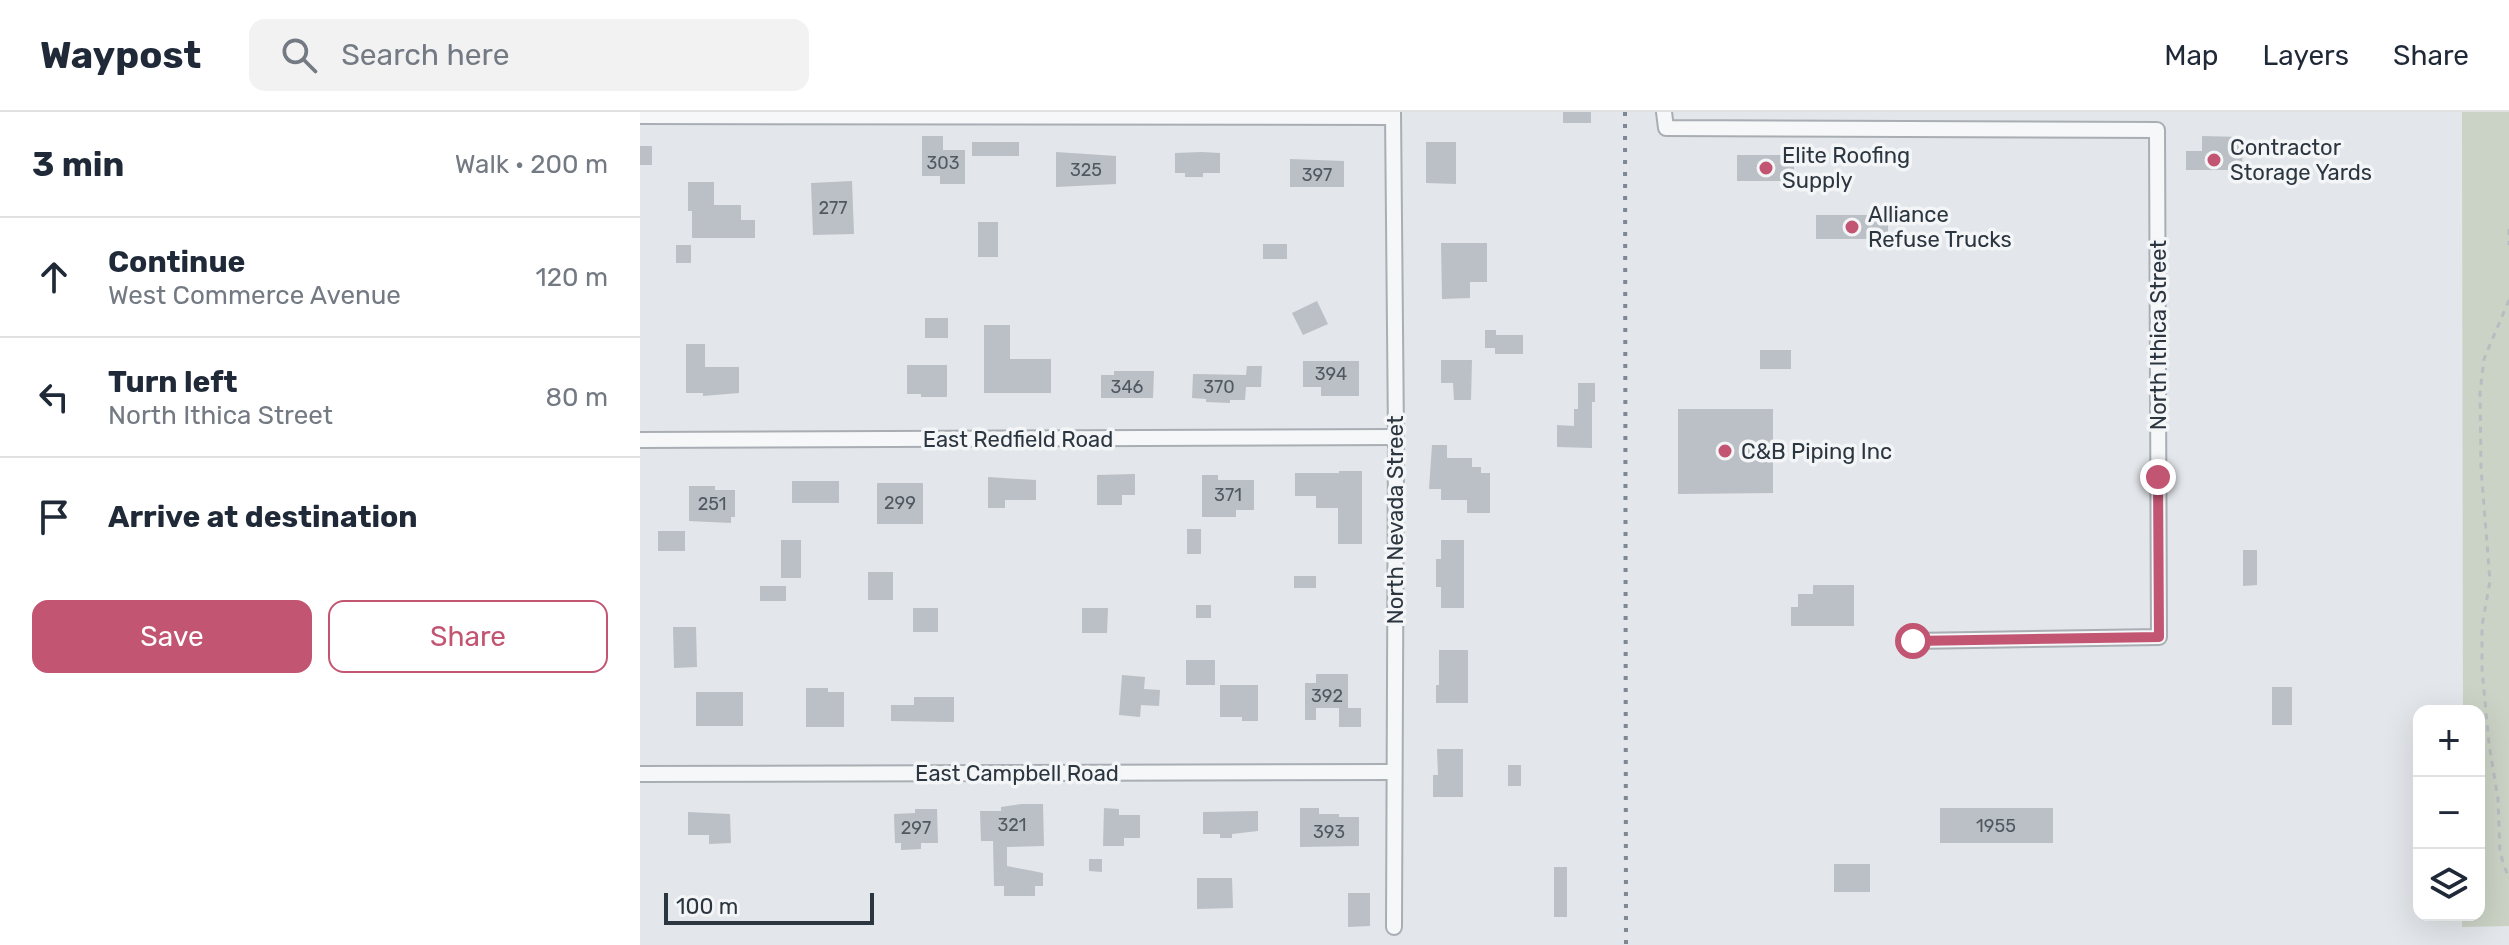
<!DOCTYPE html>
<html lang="en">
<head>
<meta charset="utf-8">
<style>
	:root { --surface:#fff; --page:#f2f2f3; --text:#1f2937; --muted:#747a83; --line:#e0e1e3; --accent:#c25572 }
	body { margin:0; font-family:Rubik,sans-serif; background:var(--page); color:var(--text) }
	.controls { position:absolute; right:24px; bottom:24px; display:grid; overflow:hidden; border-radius:16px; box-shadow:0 8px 32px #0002 }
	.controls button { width:72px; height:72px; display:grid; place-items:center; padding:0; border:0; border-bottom:2px solid var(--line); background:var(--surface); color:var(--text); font:40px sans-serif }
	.scale { position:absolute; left:24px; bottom:20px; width:210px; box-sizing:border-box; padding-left:8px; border:4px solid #2c3640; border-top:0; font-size:22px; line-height:28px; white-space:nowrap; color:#2c3640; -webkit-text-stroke:6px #f3f5f7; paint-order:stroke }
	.stop { position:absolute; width:24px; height:24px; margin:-18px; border:6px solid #c25572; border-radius:50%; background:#fff }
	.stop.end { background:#c25572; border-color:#fff; box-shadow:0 2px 8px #0008 }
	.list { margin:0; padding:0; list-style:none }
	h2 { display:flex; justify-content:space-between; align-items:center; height:104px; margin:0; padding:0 32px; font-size:34px }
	h2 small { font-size:26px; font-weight:400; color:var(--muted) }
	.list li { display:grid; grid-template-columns:52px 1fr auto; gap:24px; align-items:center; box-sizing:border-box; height:120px; padding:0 32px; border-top:2px solid var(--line) }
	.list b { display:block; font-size:30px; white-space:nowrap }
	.list p { margin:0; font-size:26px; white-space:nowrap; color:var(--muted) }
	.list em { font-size:26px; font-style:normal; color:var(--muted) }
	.actions { display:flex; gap:16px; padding:24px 32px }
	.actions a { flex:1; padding:18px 0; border:2px solid var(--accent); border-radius:16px; text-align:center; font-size:28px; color:var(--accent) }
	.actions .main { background:var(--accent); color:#fff }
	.icon { flex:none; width:44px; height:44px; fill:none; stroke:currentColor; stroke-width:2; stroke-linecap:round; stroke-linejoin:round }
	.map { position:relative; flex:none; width:1869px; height:833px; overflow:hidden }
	header { display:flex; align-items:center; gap:48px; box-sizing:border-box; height:112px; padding:0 40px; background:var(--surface); border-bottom:2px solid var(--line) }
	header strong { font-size:38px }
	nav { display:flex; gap:44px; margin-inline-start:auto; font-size:28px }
	.search { width:560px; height:72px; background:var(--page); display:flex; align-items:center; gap:20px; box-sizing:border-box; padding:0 28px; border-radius:16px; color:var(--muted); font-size:30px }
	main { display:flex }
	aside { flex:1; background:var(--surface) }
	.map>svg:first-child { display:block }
	.green { fill:#cad3c5 }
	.building { fill:#bbc0c6 }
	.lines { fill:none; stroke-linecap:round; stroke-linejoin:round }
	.minor-casing { stroke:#a8aeb4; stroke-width:18 }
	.path { stroke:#b9bdc1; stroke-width:3; stroke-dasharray:6 6; stroke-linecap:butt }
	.minor { stroke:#f5f7f8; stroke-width:14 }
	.rail { stroke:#7e8892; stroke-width:4; stroke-dasharray:4 8; stroke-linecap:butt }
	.route { stroke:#c25572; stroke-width:10 }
	.poi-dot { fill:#c25572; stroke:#f3f5f7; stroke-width:3 }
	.labels { text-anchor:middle; stroke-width:7; stroke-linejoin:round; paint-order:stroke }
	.number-label { font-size:18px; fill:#505862 }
	.poi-label { font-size:22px; fill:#2c3640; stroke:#f3f5f7; text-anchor:start }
	.street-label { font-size:22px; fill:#2c3640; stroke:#f3f5f7 }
</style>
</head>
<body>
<header>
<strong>Waypost</strong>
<div class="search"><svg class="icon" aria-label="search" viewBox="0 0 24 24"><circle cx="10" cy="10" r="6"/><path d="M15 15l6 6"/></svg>Search here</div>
<nav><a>Map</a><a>Layers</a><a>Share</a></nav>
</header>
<main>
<aside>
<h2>3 min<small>Walk · 200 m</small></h2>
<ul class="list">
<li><svg class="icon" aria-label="ahead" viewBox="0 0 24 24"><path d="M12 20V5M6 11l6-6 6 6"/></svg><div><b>Continue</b><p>West Commerce Avenue</p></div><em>120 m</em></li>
<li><svg class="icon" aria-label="left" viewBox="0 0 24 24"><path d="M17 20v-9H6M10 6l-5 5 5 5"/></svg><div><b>Turn left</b><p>North Ithica Street</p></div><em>80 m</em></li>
<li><svg class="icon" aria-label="arrive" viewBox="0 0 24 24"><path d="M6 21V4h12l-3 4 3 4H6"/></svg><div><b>Arrive at destination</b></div></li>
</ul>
<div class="actions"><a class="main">Save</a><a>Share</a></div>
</aside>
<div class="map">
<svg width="1869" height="833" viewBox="0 0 1869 833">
	<rect width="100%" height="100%" fill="#e3e6ea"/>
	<path class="green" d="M1822 0H1869V814L1822 815V803H1839V599H1823Z"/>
	<g class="building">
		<rect x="923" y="0" width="28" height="11"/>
		<path d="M282 24H303V38H325V72H300V64H282Z"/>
		<path d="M1562 24 1603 25 1602 58H1546V39H1562Z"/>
		<rect x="332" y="30" width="47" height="14"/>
		<path d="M786 30H816V72L786 71Z"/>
		<rect x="0" y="34" width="12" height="19"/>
		<path d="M416 40 476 44V72L416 75Z"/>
		<path d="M562 40 580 41V61H563V65H545V61H535V41Z"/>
		<rect x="1097" y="43" width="57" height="26"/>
		<path d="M650 47 704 49V75H650Z"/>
		<path d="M212 69 214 122 173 123 171 71Z"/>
		<path d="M48 70H74V93H101V108H115V126H52V99H48Z"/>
		<rect x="1176" y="103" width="72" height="24"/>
		<rect x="338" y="110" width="20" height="35"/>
		<path d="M801 131H847V170H830V186L802 187Z"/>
		<rect x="623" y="132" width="24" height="15"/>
		<rect x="36" y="133" width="15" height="18"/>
		<path d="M677 189 688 212 663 223 652 201Z"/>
		<rect x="285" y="206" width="23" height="20"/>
		<path d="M344 213H370V247H411V281H344Z"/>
		<path d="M845 218H856V223H883V242H855V236H845Z"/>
		<path d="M46 232H65V255H99V281L63 284V281H46Z"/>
		<rect x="1120" y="238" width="31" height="19"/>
		<path d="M801 248H832L831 288H814L813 271H801Z"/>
		<path d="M663 249H719V284H681V275H663Z"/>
		<path d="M267 253H307V285H281V282H267Z"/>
		<path d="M607 254H622L621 275H606L605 288H590V291L566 290V287L552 286 553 262 606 263Z"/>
		<path d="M474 259H514L513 286H461V263H474Z"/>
		<path d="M938 271H955V290H952V336L917 335V313L934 314V297H938Z"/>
		<path d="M1038 297H1133V381L1038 382Z"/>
		<path d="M792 333H807V346H832V355H841V361H850V401H827V388H801V377H789Z"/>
		<path d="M699 359H722V432H698V396H676V384H655V361H699Z"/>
		<path d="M495 362V383H482V393H457V363Z"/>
		<path d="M562 363H578V368H614V398H596V405H562Z"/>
		<path d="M348 365 396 368V388H365V396H348Z"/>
		<rect x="152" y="369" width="47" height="22"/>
		<rect x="237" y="371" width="46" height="41"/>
		<path d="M49 374H75V378H95V405H91V411L49 409Z"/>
		<rect x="547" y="417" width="14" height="25"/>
		<rect x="18" y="419" width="27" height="20"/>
		<rect x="141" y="428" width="20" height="38"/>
		<path d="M801 428H824V496H801V475H796V447H801Z"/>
		<path d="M1603 438H1617V473L1603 474Z"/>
		<rect x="228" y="460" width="25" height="28"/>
		<rect x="654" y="464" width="22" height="12"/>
		<path d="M1173 473H1214V514H1151V495H1158V482H1173Z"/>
		<rect x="120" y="474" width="26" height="15"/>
		<rect x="556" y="493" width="15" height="13"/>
		<rect x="273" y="496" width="25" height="24"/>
		<path d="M442 496H468L467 521H442Z"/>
		<path d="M33 515H56L57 555 34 556Z"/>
		<path d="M799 538H828V591H796V573H799Z"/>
		<rect x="546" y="548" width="29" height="25"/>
		<path d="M676 562H708V596H676V608H665V571H676Z"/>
		<path d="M482 563 505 565 504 577 520 578 519 594 501 593 500 605 479 603Z"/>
		<path d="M580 573H618V609H602V605H580Z"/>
		<rect x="1632" y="575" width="20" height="38"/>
		<path d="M166 576H188V580H204V615H166Z"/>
		<rect x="56" y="580" width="47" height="34"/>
		<path d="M274 585H314V610L251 609V593H274Z"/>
		<rect x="699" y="596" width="22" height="19"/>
		<path d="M797 637H823V685H793V663H798Z"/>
		<rect x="868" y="653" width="13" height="21"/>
		<path d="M382 692H403L404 734 367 735V754L403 761V774H395V784H364V774H354L353 729H341L340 699H361V695Z"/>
		<path d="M464 696 479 697V703H500V726H484V734H463Z"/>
		<path d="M660 696H679V702H699V705H719V734L660 735Z"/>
		<rect x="1300" y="696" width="113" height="35"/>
		<path d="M275 697H297L298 731H281V737L261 738V731H255L254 702 275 701Z"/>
		<path d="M618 699V719L592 722V726H580V722H563V700Z"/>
		<path d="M48 700 90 702 91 731 69 732V723H48Z"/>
		<path d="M449 747H462V760L449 759Z"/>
		<rect x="1194" y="752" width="36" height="28"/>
		<rect x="914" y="755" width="13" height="50"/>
		<path d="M557 766H592L593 796 557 797Z"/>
		<path d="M708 781H730V814L708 815Z"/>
	</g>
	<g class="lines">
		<defs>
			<g id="minor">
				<path d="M753 0 756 325 754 815"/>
				<path d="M1024 0 1026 16 1517 18 1519 525 1273 529"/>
				<path d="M0 4 753 5"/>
				<path d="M0 328 756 325"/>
				<path d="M0 662 754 660"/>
			</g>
		</defs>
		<use href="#minor" class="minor-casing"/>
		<g class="path">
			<path d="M1869 117V133"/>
			<path d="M1869 188 1844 247 1840 281 1841 356 1850 469 1842 514V557L1849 632 1858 687 1860 741 1869 767"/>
		</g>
		<use href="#minor" class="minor"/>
		<path class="rail" d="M985 0 986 833"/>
	</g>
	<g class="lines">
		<path class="route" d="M1273 529 1519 525 1518 365"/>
	</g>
	<g class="poi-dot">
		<circle cx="1574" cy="48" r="8"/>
		<circle cx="1126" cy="56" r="8"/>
		<circle cx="1212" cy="115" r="8"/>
		<circle cx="1085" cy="339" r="8"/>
	</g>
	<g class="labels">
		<g class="number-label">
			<text x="303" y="57">303</text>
			<text x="446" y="64">325</text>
			<text x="677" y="69">397</text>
			<text x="193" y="102">277</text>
			<text x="691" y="268">394</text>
			<text x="487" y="281">346</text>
			<text x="579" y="281">370</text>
			<text x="588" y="389">371</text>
			<text x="260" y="397">299</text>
			<text x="72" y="398">251</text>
			<text x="687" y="590">392</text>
			<text x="372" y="719">321</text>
			<text x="1356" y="720">1955</text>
			<text x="276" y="722">297</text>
			<text x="689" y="726">393</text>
		</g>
		<g class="poi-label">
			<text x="1590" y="43">Contractor<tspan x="1590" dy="25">Storage Yards</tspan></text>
			<text x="1142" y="51">Elite Roofing<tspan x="1142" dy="25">Supply</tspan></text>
			<text x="1228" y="110">Alliance<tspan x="1228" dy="25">Refuse Trucks</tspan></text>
			<text x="1101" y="347">C&amp;B Piping Inc</text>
		</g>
		<g class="street-label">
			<text transform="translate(1518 223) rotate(-90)" y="8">North Ithica Street</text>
			<text x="378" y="335">East Redfield Road</text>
			<text transform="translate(755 408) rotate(-90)" y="8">North Nevada Street</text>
			<text x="377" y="669">East Campbell Road</text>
		</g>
	</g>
</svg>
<div class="controls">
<button>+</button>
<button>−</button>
<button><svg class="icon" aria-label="layers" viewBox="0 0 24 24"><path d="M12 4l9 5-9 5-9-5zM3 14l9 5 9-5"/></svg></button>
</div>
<div class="scale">100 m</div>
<div class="stop" style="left:1273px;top:529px"></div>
<div class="stop end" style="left:1518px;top:365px"></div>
</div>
</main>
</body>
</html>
